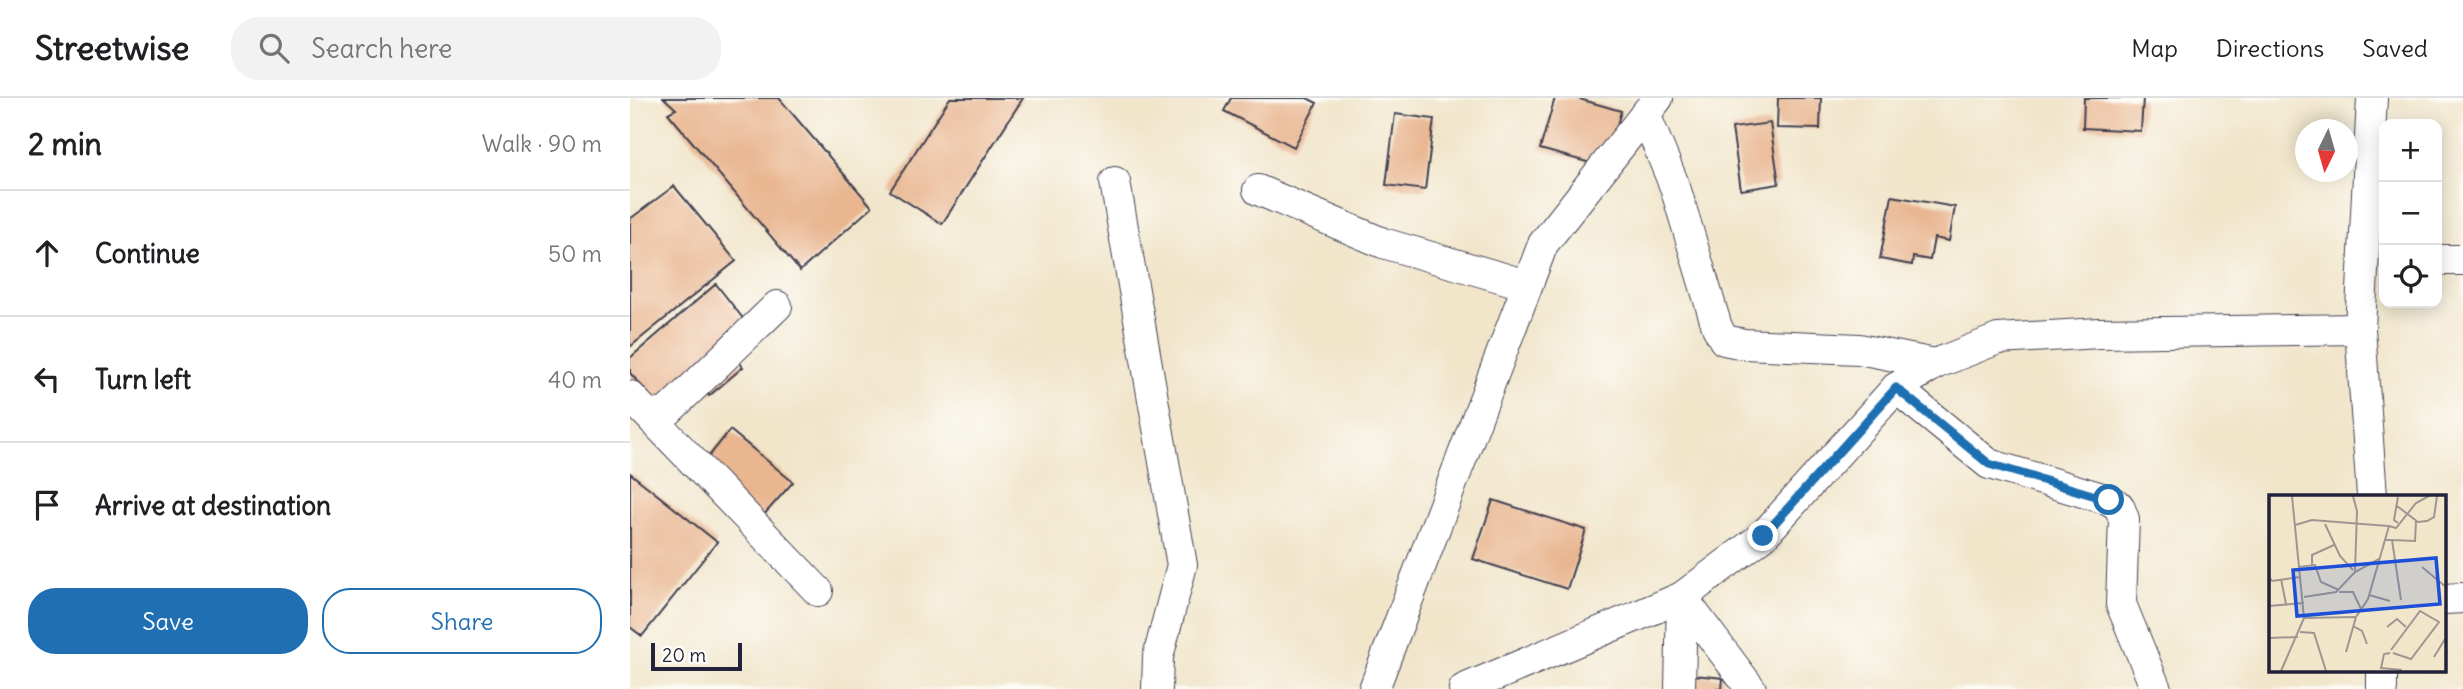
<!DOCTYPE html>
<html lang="en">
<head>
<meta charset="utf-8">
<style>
	:root { --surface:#fff; --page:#f2f2f2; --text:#202124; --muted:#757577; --line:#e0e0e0; --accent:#1f6fb2 }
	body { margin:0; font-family:Delius,sans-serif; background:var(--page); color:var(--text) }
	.controls { position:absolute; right:21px; top:21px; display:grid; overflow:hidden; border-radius:14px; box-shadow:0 4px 18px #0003 }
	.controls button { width:63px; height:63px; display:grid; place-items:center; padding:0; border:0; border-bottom:2px solid var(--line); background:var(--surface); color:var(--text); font:35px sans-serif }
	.compass { position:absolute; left:1665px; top:21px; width:63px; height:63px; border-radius:50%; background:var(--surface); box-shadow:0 4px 18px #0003; rotate:185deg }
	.scale { position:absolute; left:21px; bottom:18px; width:91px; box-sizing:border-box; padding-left:7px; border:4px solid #22223b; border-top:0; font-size:19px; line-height:24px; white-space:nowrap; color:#22223b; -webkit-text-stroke:5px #fdfcf7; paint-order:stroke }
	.stop { position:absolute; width:21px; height:21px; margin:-16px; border:5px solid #1f6fb2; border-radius:50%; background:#fff }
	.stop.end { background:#1f6fb2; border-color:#fff; box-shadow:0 2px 7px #0008 }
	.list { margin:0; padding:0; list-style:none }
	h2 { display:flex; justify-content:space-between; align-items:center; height:91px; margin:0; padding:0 28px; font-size:30px }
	h2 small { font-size:23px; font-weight:400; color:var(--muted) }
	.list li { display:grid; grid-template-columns:46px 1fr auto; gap:21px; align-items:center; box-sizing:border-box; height:126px; padding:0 28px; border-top:2px solid var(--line) }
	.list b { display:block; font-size:26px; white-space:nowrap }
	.list em { font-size:23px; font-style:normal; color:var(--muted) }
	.actions { display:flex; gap:14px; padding:21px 28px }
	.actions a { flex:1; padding:16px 0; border:2px solid var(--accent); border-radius:28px; text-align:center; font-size:24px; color:var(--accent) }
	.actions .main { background:var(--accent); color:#fff }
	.icon { flex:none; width:38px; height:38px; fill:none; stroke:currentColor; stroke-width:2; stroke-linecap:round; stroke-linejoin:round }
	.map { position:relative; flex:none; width:1833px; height:591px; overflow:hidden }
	header { display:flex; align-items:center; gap:42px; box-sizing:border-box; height:98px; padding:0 35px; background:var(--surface); border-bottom:2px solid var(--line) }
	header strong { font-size:33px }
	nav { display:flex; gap:38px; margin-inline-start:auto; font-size:24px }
	.search { width:490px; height:63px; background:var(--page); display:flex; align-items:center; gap:18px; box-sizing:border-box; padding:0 24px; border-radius:28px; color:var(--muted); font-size:26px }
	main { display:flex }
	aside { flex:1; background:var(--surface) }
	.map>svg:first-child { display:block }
	.building { fill:#e9b690 }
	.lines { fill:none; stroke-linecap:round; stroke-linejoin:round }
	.minor-casing { stroke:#413f50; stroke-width:32 }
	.minor { stroke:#fff; stroke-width:30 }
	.route { stroke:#1f6fb2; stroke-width:9 }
	.inset-road { fill:none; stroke:#9e9791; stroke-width:2 }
	.view { fill:#1d4ed8; fill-opacity:0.15; stroke:#1d4ed8; stroke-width:3.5 }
	.inset-edge { fill:none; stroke:#22223b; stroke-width:3.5 }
</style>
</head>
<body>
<header>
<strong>Streetwise</strong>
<div class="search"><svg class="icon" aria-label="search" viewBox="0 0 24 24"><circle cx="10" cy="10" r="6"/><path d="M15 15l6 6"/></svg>Search here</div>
<nav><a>Map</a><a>Directions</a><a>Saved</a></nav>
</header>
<main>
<aside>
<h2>2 min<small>Walk · 90 m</small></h2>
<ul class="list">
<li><svg class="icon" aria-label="ahead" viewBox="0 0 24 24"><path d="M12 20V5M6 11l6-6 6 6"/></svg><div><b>Continue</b></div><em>50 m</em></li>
<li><svg class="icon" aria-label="left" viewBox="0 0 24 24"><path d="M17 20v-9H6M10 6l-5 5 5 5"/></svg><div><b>Turn left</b></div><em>40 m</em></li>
<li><svg class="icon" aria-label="arrive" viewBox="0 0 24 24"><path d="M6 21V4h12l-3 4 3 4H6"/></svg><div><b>Arrive at destination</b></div></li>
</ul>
<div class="actions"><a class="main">Save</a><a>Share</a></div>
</aside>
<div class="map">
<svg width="1833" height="591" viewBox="0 0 1833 591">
	<rect width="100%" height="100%" fill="#fdfcf7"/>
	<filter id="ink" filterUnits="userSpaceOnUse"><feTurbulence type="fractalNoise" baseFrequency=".0143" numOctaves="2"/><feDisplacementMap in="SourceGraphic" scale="14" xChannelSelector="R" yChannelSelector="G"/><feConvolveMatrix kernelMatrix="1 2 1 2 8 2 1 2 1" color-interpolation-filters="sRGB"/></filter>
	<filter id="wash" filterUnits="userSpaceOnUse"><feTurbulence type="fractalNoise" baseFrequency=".00686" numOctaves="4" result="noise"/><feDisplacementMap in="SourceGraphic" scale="28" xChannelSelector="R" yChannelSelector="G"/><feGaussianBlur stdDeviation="1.57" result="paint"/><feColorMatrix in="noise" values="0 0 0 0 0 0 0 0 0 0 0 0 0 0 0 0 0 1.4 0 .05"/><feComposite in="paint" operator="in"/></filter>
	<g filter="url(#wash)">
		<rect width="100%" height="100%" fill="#f1e5ca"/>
		<g id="blocks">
			<g class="building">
				<path d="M34 0H149L242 109 170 173 38 15 46 11Z"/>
				<path d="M320 0H393L312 126 260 93Z"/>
				<path d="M601 0H677L687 5 664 49 594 13Z"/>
				<path d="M925 0H946L991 13 975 69 910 51Z"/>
				<path d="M1148 0H1191L1190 31 1147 30Z"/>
				<path d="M1454 0H1513L1511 33 1453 30Z"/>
				<path d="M765 16 804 21 795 92 756 87Z"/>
				<path d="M1140 25 1149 86 1111 92 1102 30Z"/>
				<path d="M44 88 106 163 0 249V121Z"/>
				<path d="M1262 98 1325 109 1319 143 1304 140 1300 162 1283 159 1282 167 1250 161Z"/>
				<path d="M86 186 122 232 101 253 113 269 79 298 69 283 36 315 0 275V260Z"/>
				<path d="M100 332 163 384 125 427 62 379Z"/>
				<path d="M0 375 87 444 12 538 0 529Z"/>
				<path d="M863 402 956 432 937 491 843 461Z"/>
				<path d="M1064 577 1093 580 1092 591H1063Z"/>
			</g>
		</g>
	</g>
	<g filter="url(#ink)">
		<use href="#blocks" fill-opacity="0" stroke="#413f50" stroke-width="2"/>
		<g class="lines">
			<defs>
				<g id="minor">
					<path d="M1742 0 1730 231 1742 398"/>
					<path d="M1015 16 1045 89 1087 229 1094 242 1114 246 1229 251 1305 266"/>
					<path d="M485 84 552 467 528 559 527 591"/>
					<path d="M628 92 753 145 897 187"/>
					<path d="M1807 162H1833"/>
					<path d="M1266 290 1359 366 1479 402 1489 408 1494 421 1491 506 1526 591"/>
					<path d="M0 298 188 493"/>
					<path d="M20 317 36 315 147 208"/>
					<path d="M1052 499 1121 591"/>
					<path d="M1814 501 1833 500"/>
					<path d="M1752 572V591"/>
					<path d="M744 591 913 146 1028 0"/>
					<path d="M834 591 1052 499 1133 438 1266 290 1305 266 1368 241 1469 235 1730 231"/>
					<path d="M1050 591 1052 499"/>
				</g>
			</defs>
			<use href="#minor" class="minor-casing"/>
			<use href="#minor" class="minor"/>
		</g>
	</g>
	<g class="lines" filter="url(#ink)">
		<path class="route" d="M1133 438 1266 290 1359 366 1479 402"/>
	</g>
	<g transform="translate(1639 397)">
		<rect width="177" height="177" fill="#f1e5ca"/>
		<path class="inset-road" d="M84 1 88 16 86 77M128 11 149 27 158 26 165 22 168 1M129 28 125 25 129 2M56 29 71 61 84 75M26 30 43 25 119 31M117 45H123L132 105M123 45 146 46 147 26M43 70V60L65 50M30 72 46 70 52 87 70 95M153 72 177 92M0 82 3 86 31 82M12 84 17 109M70 97H84L92 114M100 100 121 106M35 102 67 97 86 77 110 64M0 111 35 108M35 123 86 122M84 131 93 136 98 149M118 132 128 124 137 132M31 137 45 138 57 176M0 143 29 142M122 155 151 116 170 127 142 164 124 158M77 157 87 122 99 104 120 31 127 33 147 8 160 1M121 158 115 159 112 173 133 175M165 162 176 144M12 176 35 123 23 1"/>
		<path class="view" d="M167 63 171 109 28 121 24 75Z"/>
		<rect width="177" height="177" class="inset-edge"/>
	</g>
</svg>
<div class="controls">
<button>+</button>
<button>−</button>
<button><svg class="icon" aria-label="locate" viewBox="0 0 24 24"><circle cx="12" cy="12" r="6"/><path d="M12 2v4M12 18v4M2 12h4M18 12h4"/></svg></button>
</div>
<svg class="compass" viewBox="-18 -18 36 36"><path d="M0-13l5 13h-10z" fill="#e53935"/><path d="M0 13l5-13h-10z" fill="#757577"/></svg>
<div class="scale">20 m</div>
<div class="stop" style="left:1479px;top:402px"></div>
<div class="stop end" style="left:1133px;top:438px"></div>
</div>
</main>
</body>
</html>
